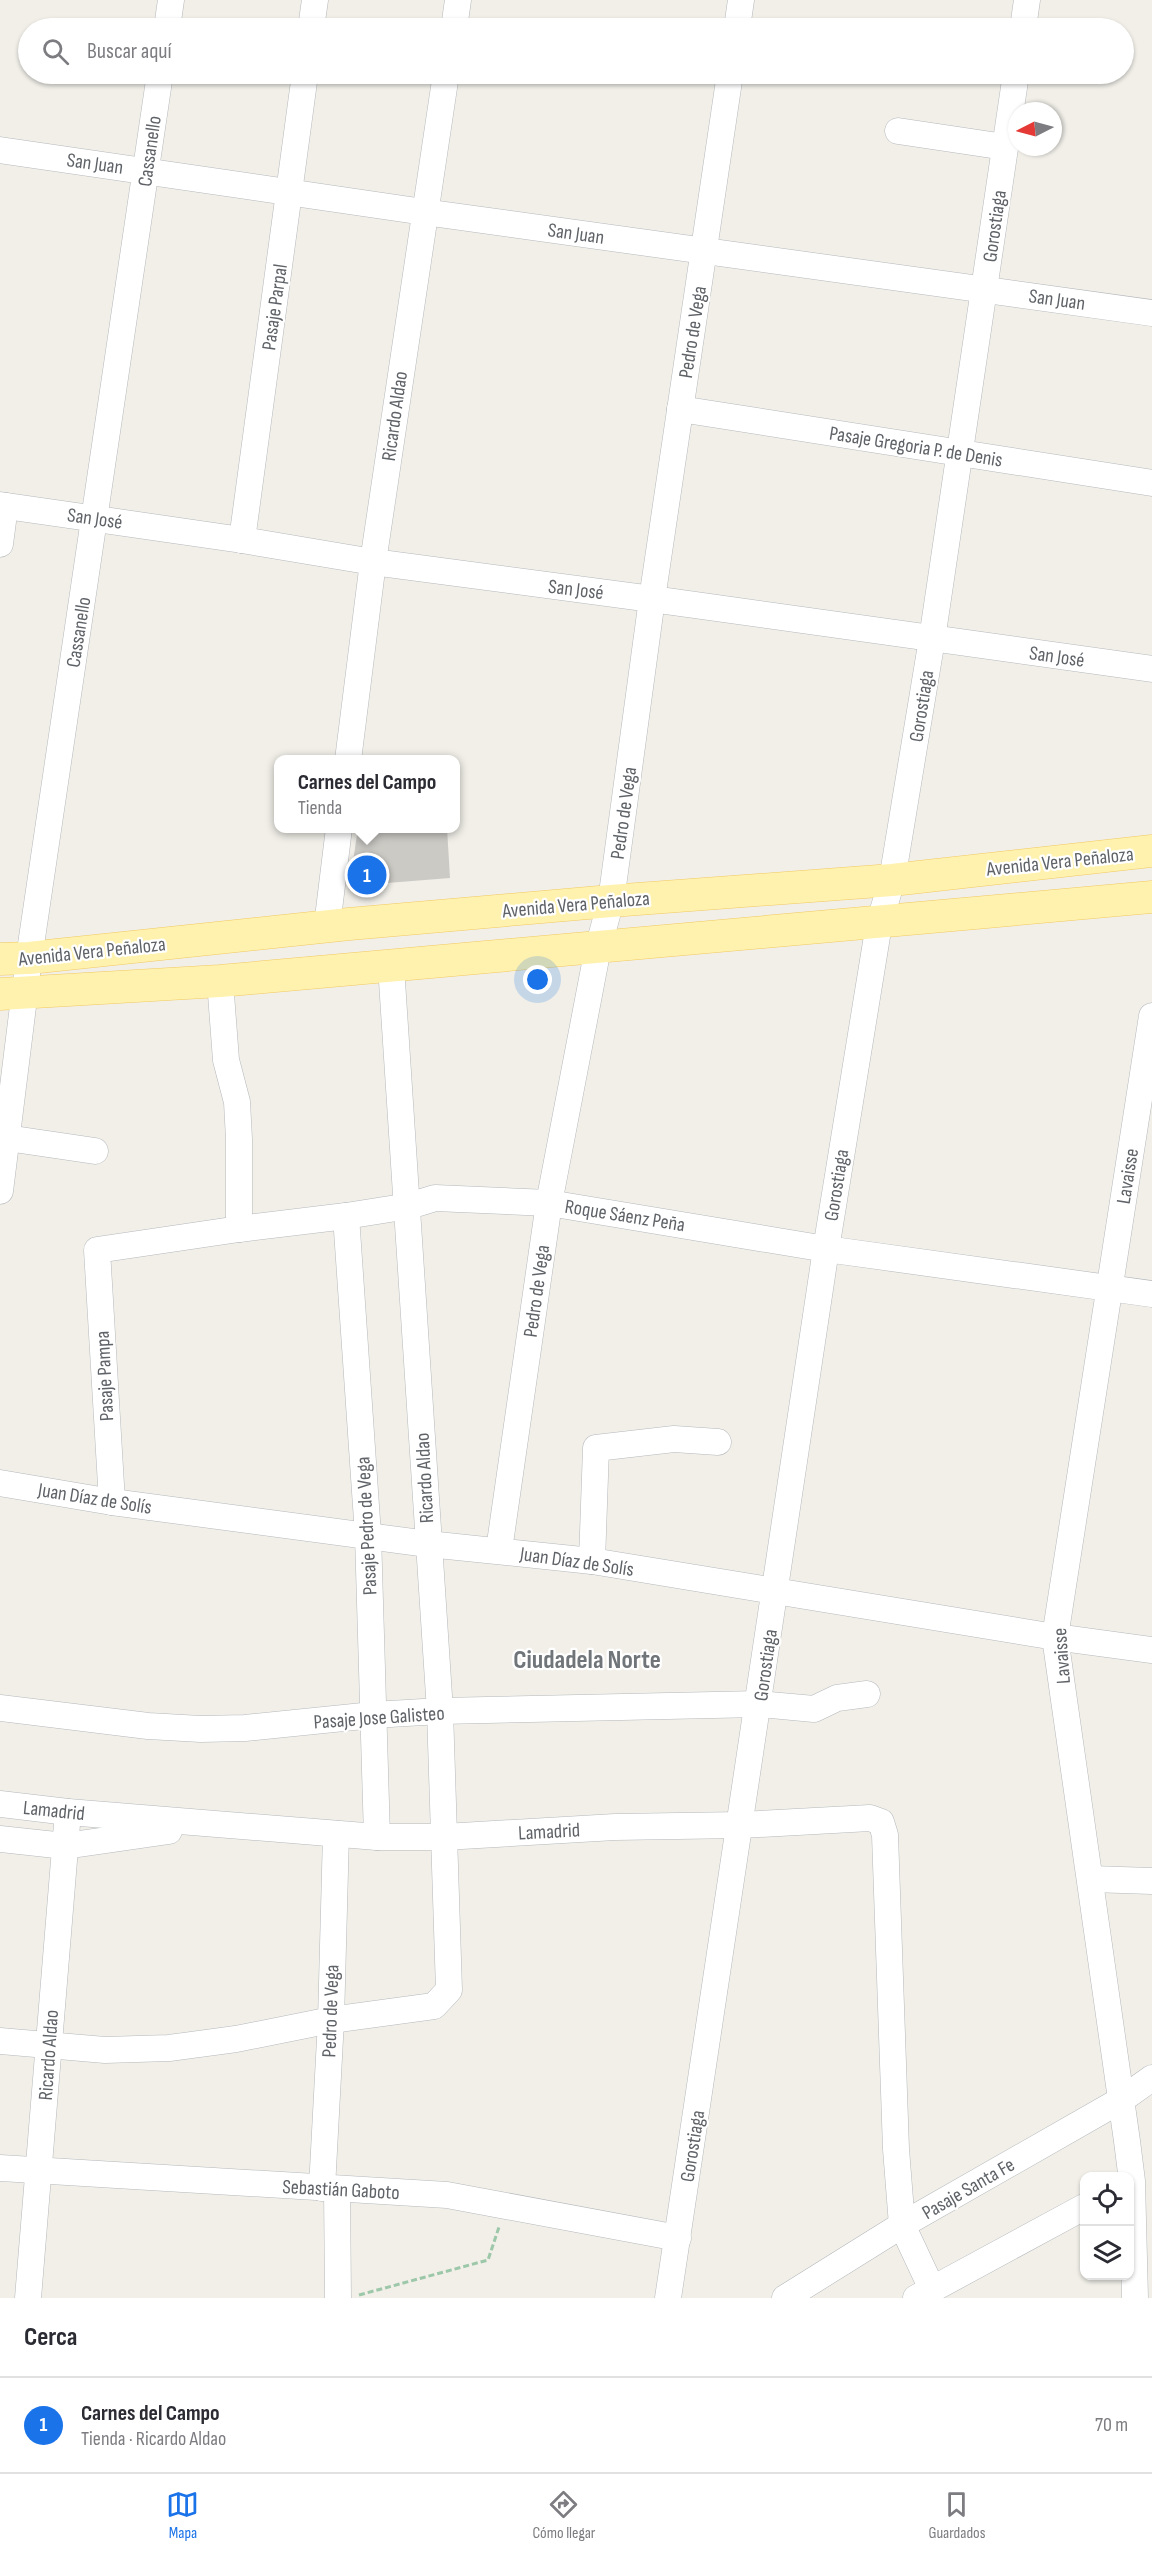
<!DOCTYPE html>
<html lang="es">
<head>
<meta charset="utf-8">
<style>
	:root { --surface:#fff; --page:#f7f7f7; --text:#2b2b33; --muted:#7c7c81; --line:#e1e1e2; --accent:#1a73e8 }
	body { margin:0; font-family:"Sofia Sans Condensed",sans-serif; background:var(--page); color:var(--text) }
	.controls { position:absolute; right:18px; bottom:18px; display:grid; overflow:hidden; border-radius:12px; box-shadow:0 2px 4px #0004 }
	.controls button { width:54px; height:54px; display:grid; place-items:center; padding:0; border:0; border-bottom:2px solid var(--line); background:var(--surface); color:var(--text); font:30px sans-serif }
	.compass { position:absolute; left:1008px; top:102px; width:54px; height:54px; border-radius:50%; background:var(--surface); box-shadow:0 2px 4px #0004; rotate:264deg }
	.you { position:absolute; left:538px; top:980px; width:21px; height:21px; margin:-15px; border:4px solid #fff; border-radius:50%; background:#1a73e8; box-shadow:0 0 0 9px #1a73e833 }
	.badge { display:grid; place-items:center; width:39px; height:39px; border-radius:50%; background:var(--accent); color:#fff; font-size:20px; font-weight:700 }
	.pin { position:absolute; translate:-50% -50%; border:3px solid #fff; box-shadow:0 2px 6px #0006 }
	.popup { position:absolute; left:274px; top:755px; width:186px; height:78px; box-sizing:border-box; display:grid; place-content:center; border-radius:12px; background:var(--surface); filter:drop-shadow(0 2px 4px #0005); font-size:20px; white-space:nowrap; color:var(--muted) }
	.popup b { font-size:22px; color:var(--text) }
	.popup::after { content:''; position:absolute; left:50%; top:100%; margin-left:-12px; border:12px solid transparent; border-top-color:var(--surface) }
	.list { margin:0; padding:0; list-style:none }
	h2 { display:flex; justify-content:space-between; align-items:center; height:78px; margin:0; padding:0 24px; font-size:26px }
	h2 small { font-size:20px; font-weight:400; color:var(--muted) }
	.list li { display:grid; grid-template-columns:39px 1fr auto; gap:18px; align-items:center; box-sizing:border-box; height:96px; padding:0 24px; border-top:2px solid var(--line) }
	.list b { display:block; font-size:22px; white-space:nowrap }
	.list p { margin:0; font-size:20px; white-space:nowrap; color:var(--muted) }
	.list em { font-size:20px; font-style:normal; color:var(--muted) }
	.icon { flex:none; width:33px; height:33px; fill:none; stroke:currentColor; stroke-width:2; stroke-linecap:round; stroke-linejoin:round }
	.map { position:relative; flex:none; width:1152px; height:2298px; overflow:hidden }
	.search { position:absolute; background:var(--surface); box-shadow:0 2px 4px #0004; left:18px; right:18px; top:18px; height:66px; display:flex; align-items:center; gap:15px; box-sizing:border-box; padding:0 21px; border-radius:33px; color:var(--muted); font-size:22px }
	.sheet { height:174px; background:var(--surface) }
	nav { display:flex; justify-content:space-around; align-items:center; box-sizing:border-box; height:84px; border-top:2px solid var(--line); background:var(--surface); font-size:16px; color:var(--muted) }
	nav a { display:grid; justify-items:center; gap:3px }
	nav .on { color:var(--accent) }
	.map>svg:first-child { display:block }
	.building { fill:#cccac5 }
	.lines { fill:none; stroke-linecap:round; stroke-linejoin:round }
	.minor-casing { stroke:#b5b8bc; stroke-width:27 }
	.major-casing { stroke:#f2c960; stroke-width:33 }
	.path { stroke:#9cc7a9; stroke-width:3; stroke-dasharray:6 3; stroke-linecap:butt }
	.minor { stroke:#fff; stroke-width:26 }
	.major { stroke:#fff2af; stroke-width:32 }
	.labels { text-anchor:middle; stroke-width:4.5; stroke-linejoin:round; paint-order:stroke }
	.street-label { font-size:20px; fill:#5f6368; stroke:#fff }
	.district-label { font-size:26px; font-weight:bold; fill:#70757a; stroke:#fff }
</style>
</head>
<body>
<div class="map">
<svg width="1152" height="2298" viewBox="0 0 1152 2298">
	<rect width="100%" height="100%" fill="#f1efe8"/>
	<path class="building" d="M358 828H447L450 878 362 885 351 875Z"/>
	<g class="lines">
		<defs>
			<g id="minor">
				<path d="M167 28 171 0"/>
				<path d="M311 28 315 0"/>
				<path d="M454 28 458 0"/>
				<path d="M737 28 741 0"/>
				<path d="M1023 28 1027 0"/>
				<path d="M898 131 1005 147"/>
				<path d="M0 150 424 212 1152 313"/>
				<path d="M680 409 1152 483"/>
				<path d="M0 505 242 540 373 562 652 599 1152 669"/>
				<path d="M242 540 305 74"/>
				<path d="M0 544 5 506"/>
				<path d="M348 760 373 562 446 74"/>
				<path d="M327 926 339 828"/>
				<path d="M220 981 226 1060 237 1102 239 1139V1229"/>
				<path d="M7 1138 95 1151"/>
				<path d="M0 1191 29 958 160 74"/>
				<path d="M346 1216 368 1535 377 1837"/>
				<path d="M0 1483 112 1502 428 1544 592 1561 1055 1637 1152 1650"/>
				<path d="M112 1502 97 1250 239 1229 346 1216 409 1206 435 1198 549 1203 826 1249 1152 1294"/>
				<path d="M499 1550 549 1203 598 948 611 901 652 599 730 74"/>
				<path d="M592 1561 596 1448 674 1439 718 1442"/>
				<path d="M0 1708 148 1726 201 1729 245 1728 373 1715 440 1711 759 1704 814 1709 837 1698 867 1694"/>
				<path d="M0 1804 68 1812 377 1837H444L615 1827 741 1825 870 1818 881 1822 885 1835 896 2149 902 2225 932 2289"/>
				<path d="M0 1839 65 1846 169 1831"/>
				<path d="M1091 1879 1152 1881"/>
				<path d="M0 2041 105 2050 169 2048 236 2039 331 2020 434 2006 449 1990 440 1711 391 966"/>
				<path d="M0 2168 447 2195 678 2238"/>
				<path d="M322 2188 331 2020 336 1834"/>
				<path d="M337 2189 338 2298"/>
				<path d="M28 2298 68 1812"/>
				<path d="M668 2298 826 1249 879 924 892 880 932 639 1016 74"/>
				<path d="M785 2298 902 2225 1121 2100 1152 2078"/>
				<path d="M916 2298 1084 2207"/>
				<path d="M1135 2298 1132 2181 1127 2141 1055 1637 1152 1016"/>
			</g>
			<g id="major">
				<path d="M0 959 29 958 349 924 611 901 892 880 1152 851"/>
				<path d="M0 994 220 981 1152 897"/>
			</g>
		</defs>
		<use href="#minor" class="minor-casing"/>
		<use href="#major" class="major-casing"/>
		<path class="path" d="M359 2295 488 2260 499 2227"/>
		<use href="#minor" class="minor"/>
		<use href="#major" class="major"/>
	</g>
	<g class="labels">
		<g class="street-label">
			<text transform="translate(149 151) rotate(-82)" y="7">Cassanello</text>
			<text transform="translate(95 163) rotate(8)" y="7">San Juan</text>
			<text transform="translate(994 226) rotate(-82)" y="7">Gorostiaga</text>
			<text transform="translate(576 233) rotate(8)" y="7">San Juan</text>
			<text transform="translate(1057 299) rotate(8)" y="7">San Juan</text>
			<text transform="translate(274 307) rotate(-82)" y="7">Pasaje Parpal</text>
			<text transform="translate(692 332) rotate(-81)" y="7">Pedro de Vega</text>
			<text transform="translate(394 416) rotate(-82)" y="7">Ricardo Aldao</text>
			<text transform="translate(916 446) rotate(9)" y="7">Pasaje Gregoria P. de Denis</text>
			<text transform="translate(95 518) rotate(8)" y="7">San José</text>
			<text transform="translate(576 589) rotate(7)" y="7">San José</text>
			<text transform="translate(78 632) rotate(-81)" y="7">Cassanello</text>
			<text transform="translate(1057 656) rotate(8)" y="7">San José</text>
			<text transform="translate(921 706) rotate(-81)" y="7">Gorostiaga</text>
			<text transform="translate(623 813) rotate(-82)" y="7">Pedro de Vega</text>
			<text transform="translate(1060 861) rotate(-6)" y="7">Avenida Vera Peñaloza</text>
			<text transform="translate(576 904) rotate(-5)" y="7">Avenida Vera Peñaloza</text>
			<text transform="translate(92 951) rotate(-6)" y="7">Avenida Vera Peñaloza</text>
			<text transform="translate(1127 1176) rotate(-81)" y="7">Lavaisse</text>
			<text transform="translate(836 1185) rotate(-81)" y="7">Gorostiaga</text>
			<text transform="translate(625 1215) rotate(9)" y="7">Roque Sáenz Peña</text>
			<text transform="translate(536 1291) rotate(-82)" y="7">Pedro de Vega</text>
			<text transform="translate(104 1376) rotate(-93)" y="7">Pasaje Pampa</text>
			<text transform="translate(424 1478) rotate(-93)" y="7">Ricardo Aldao</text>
			<text transform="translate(95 1498) rotate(9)" y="7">Juan Díaz de Solís</text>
			<text transform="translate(366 1526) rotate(-93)" y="7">Pasaje Pedro de Vega</text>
			<text transform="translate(577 1561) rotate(8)" y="7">Juan Díaz de Solís</text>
			<text transform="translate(1061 1656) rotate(-94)" y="7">Lavaisse</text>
			<text transform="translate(765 1665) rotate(-82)" y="7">Gorostiaga</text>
			<text transform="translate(379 1717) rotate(-4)" y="7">Pasaje Jose Galisteo</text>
			<text transform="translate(54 1810) rotate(6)" y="7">Lamadrid</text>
			<text transform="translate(549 1831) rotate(-3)" y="7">Lamadrid</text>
			<text transform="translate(330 2011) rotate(-88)" y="7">Pedro de Vega</text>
			<text transform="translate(48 2055) rotate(-86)" y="7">Ricardo Aldao</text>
			<text transform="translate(692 2146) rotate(-81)" y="7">Gorostiaga</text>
			<text transform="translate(968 2188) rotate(-30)" y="7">Pasaje Santa Fe</text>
			<text transform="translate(341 2189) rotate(3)" y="7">Sebastián Gaboto</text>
		</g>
		<g class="district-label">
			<text x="587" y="1668">Ciudadela Norte</text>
		</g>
	</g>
</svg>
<div class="controls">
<button><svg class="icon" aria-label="locate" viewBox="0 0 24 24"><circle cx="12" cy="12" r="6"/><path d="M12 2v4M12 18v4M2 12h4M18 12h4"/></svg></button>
<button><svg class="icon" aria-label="layers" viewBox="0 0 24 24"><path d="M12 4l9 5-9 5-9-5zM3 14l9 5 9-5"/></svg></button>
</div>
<svg class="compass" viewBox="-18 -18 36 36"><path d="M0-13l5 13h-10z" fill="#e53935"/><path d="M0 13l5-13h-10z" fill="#7c7c81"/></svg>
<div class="you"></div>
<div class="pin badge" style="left:367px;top:875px">1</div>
<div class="popup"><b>Carnes del Campo</b>Tienda</div>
<div class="search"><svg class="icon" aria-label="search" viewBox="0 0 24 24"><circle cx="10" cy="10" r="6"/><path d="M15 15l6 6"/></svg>Buscar aquí</div>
</div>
<section class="sheet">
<h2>Cerca<small></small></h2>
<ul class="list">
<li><span class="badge">1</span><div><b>Carnes del Campo</b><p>Tienda · Ricardo Aldao</p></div><em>70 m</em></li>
</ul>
</section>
<nav>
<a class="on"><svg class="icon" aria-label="map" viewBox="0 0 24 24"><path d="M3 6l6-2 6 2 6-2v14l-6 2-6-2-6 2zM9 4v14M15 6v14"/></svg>Mapa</a>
<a><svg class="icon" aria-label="directions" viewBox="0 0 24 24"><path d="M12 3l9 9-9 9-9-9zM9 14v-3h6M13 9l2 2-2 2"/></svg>Cómo llegar</a>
<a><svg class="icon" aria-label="saved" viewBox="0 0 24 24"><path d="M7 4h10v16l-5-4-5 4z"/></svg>Guardados</a>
</nav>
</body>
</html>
